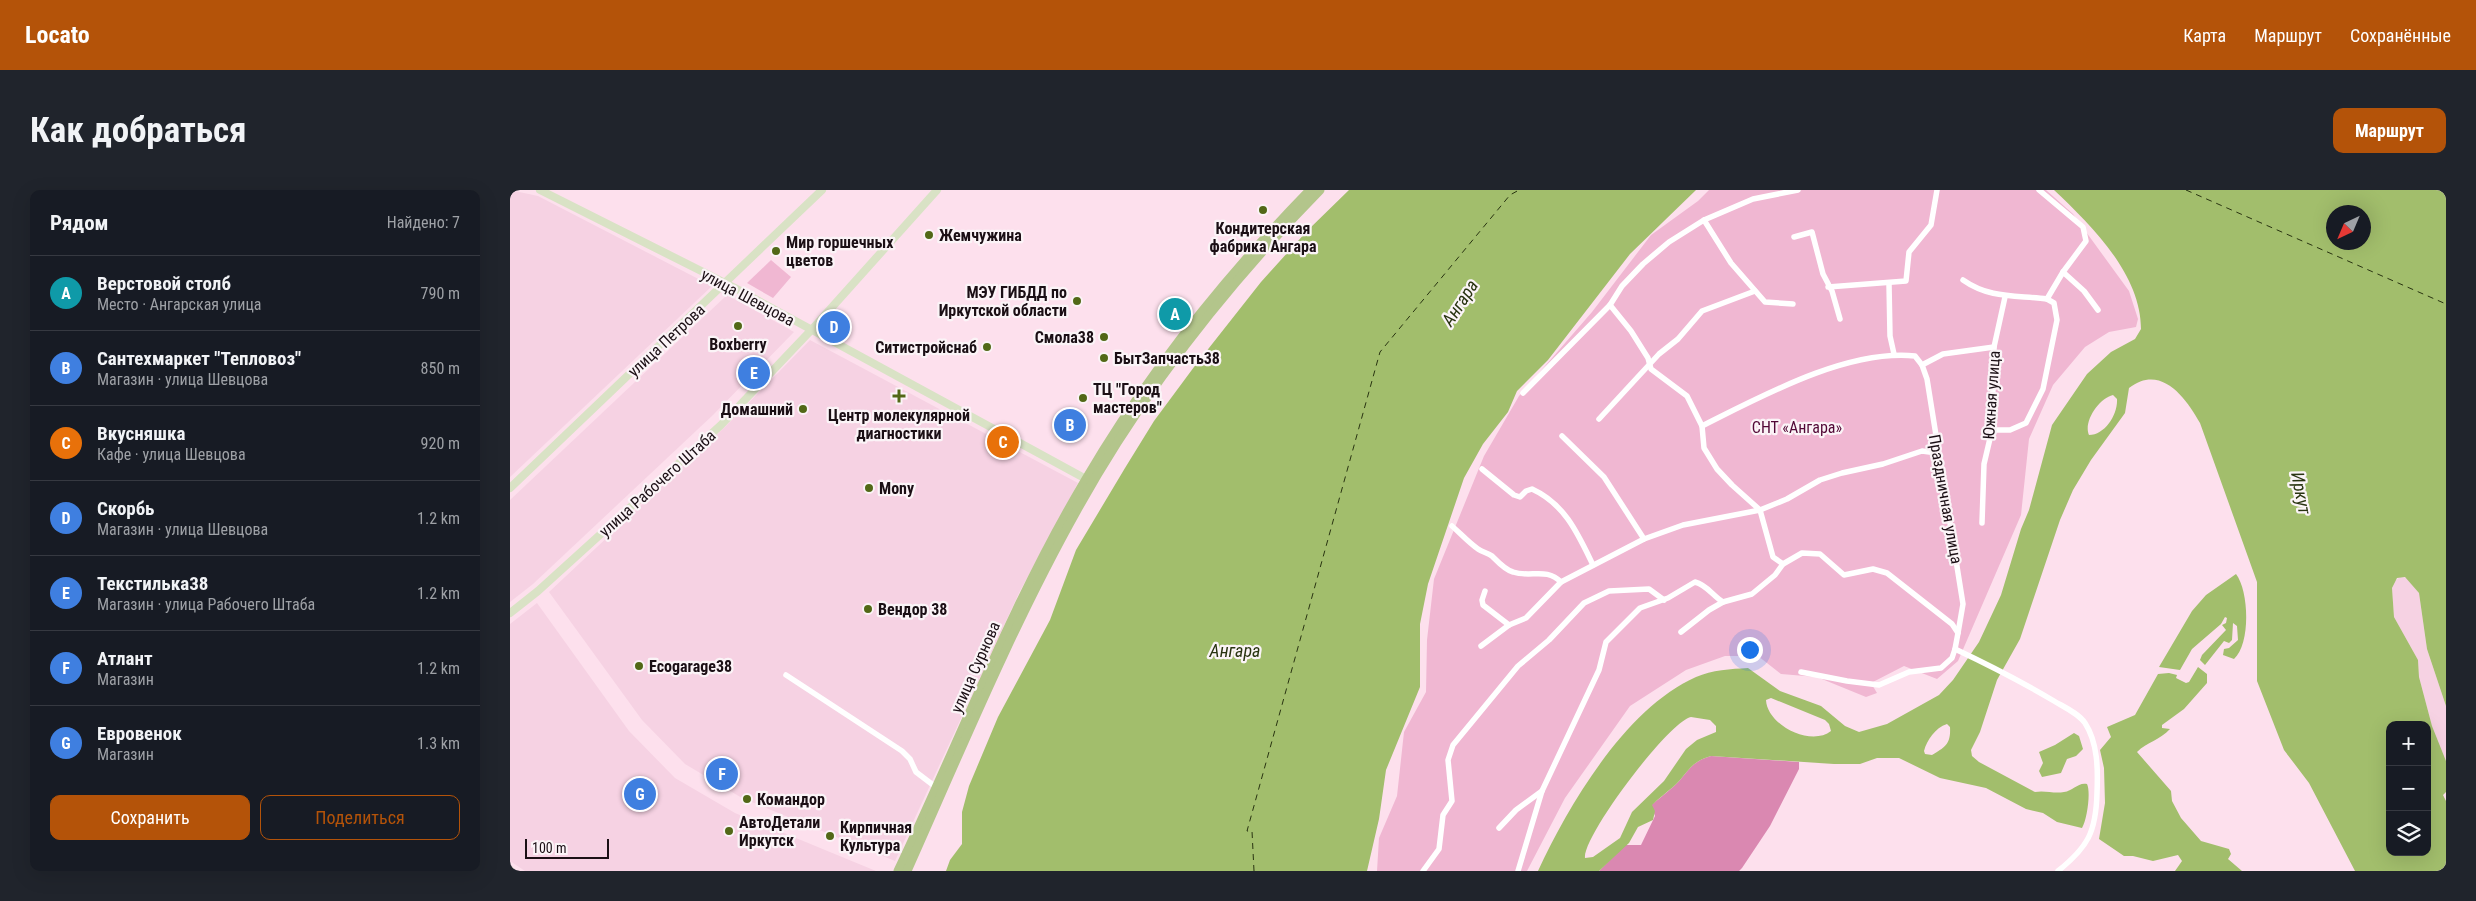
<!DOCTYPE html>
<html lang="ru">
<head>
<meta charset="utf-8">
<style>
	:root { --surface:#171b24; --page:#20242c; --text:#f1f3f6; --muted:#9ea1a6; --line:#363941; --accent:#b45309 }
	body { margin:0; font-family:"Roboto Condensed",sans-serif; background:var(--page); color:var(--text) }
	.controls { position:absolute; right:15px; bottom:15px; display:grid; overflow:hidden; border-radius:10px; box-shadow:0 5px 20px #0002 }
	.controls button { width:45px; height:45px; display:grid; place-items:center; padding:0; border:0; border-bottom:1px solid var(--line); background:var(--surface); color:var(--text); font:25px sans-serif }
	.compass { position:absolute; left:1816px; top:15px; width:45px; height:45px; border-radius:50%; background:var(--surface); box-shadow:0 5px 20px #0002; rotate:224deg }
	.scale { position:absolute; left:15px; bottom:12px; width:84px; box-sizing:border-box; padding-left:5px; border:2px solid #1b0f15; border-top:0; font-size:14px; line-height:18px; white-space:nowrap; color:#1b0f15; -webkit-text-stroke:4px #fbf4f7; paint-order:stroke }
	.you { position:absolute; left:1239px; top:459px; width:18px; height:18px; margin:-12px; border:4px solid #fff; border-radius:50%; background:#1a73e8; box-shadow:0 0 0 8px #1a73e833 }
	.badge { display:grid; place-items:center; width:32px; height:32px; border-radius:50%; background:var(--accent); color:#fff; font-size:16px; font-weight:700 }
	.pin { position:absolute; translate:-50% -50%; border:2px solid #fff; box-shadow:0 1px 5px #0006 }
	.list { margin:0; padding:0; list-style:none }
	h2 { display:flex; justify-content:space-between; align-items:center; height:65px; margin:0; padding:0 20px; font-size:21px }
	h2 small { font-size:16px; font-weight:400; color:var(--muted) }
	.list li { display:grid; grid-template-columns:32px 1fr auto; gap:15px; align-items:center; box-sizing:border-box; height:75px; padding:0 20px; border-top:1px solid var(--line) }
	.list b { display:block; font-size:19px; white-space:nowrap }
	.list p { margin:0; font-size:16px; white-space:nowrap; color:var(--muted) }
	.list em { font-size:16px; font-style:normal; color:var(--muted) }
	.actions { display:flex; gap:10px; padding:15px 20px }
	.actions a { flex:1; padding:11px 0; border:1px solid var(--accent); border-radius:10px; text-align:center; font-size:18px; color:var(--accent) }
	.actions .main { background:var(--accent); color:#fff }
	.icon { flex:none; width:28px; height:28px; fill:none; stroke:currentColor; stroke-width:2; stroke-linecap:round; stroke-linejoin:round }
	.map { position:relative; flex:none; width:1936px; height:681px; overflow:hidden; border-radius:10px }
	header { display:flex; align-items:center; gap:30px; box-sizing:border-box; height:70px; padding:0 25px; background:var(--accent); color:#fff }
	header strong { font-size:24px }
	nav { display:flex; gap:28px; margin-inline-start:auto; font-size:18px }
	.intro { display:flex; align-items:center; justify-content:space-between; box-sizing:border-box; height:120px; padding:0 30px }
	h1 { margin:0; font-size:35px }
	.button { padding:12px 22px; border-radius:10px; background:var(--accent); color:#fff; font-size:18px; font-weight:700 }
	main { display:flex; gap:30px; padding:0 30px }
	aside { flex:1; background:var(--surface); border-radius:10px; box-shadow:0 5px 20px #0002 }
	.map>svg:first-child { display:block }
	.built { fill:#f6d2e3 }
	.green { fill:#f0b7d2 }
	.forest { fill:#da88b1 }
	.water { fill:#a2be6c; fill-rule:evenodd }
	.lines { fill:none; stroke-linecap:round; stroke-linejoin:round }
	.ferry { stroke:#293411; stroke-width:1; stroke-dasharray:6 5; stroke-linecap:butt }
	.street { stroke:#fff; stroke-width:5.5 }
	.secondary { stroke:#d9e2c5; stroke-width:8 }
	.primary { stroke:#b3c58b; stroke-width:9 }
	.poi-dot { fill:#526817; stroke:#fbf4f7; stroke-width:2 }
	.labels { text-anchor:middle; stroke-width:4.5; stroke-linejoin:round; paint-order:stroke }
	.poi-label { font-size:16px; font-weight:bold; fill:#1b0f15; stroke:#fbf4f7; text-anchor:start }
	.street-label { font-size:16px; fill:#1b0f15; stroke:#fbf4f7 }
	.park-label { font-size:16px; fill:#520836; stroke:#fbf4f7 }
	.water-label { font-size:18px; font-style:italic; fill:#293411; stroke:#fbf4f7 }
</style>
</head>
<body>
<header>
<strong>Locato</strong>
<nav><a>Карта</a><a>Маршрут</a><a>Сохранённые</a></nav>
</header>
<div class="intro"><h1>Как добраться</h1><a class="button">Маршрут</a></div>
<main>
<aside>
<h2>Рядом<small>Найдено: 7</small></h2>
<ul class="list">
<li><span class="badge" style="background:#0f9aa8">A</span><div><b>Верстовой столб</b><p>Место · Ангарская улица</p></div><em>790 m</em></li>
<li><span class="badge" style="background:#3f7fe0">B</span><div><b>Сантехмаркет &quot;Тепловоз&quot;</b><p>Магазин · улица Шевцова</p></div><em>850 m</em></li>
<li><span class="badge" style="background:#e8710a">C</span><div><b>Вкусняшка</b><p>Кафе · улица Шевцова</p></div><em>920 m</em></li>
<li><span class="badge" style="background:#3f7fe0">D</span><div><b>Скорбь</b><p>Магазин · улица Шевцова</p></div><em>1.2 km</em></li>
<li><span class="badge" style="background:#3f7fe0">E</span><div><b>Текстилька38</b><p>Магазин · улица Рабочего Штаба</p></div><em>1.2 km</em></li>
<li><span class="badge" style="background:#3f7fe0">F</span><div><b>Атлант</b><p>Магазин</p></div><em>1.2 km</em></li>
<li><span class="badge" style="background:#3f7fe0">G</span><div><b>Евровенок</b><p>Магазин</p></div><em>1.3 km</em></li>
</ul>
<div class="actions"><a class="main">Сохранить</a><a>Поделиться</a></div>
</aside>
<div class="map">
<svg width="1936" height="681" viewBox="0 0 1936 681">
	<rect width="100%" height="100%" fill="#fde0ed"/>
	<g class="built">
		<path d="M0 0 28 6 202 96 0 287Z"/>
		<path d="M217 105 284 142 203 225 23 394 0 412V310Z"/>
		<path d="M300 150 568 293 509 403 385 671 232 608 175 574 132 530 39 402 215 237Z"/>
		<path d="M1890 387 1898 388 1909 403 1917 459 1936 516V571L1922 536 1909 487 1908 470 1884 427 1882 398 1884 392Z"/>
		<path d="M27 413 119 541 165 588 225 623 366 681H15L0 671V434Z"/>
	</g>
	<g class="green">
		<path d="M1199 0H1536L1563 24 1619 101 1628 129 1626 137 1599 142 1575 157 1543 195 1519 249 1511 325 1448 471 1427 489 1394 476 1361 493 1367 503 1356 507 1307 487 1271 484 1248 466H1215L1176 480 1120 516 1055 608 1017 681H867L869 648 887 606 894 542 916 502 917 450 924 389 974 266 1009 206 1082 122 1141 45 1188 11Z"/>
		<path d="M261 70 281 87 263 108 237 93Z"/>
	</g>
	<path class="forest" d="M1201 566 1289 572V579L1260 636 1232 678 1229 681H1089L1115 655H1131L1145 626 1141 615C1149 609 1156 603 1163 597 1178 584 1179 572 1201 566Z"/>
	<g class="water">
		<path d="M839 0H1186L1120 64 1038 170 1007 201 998 222 973 254 954 288 918 394 910 434V497L876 580 869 629 857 681H436L440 670 452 654V622L459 596 488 527 540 430 566 360 615 278 644 231 684 177 751 92 797 41Z"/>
		<path d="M1544 0H1936V516L1917 459 1909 403 1895 387 1887 388 1882 398 1884 427 1908 470 1909 487 1922 536 1936 571V602L1933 605 1936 611V681H1845L1799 593 1774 560 1747 491V392L1690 233C1676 208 1651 173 1619 198L1615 223 1581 270 1563 300 1550 330 1510 449 1487 490 1470 542 1461 560 1462 566 1469 572 1525 602C1535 600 1544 604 1554 602 1563 601 1568 592 1577 594 1581 602 1577 630 1572 638L1547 632 1533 623 1516 619 1476 598 1430 588 1389 568H1367L1350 574H1324L1201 566C1179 572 1178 584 1163 597 1156 603 1149 608 1142 615L1145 621 1143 630 1128 637 1119 653 1089 681H1028C1059 614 1116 518 1186 487 1202 480 1221 479 1238 478L1270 501 1311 516 1335 536 1349 542 1377 534 1429 505 1443 490 1469 452 1491 405 1511 339 1519 320 1542 235 1577 184 1601 162 1625 149 1631 139C1631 84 1581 35 1544 0ZM1824 22H1854V52H1824ZM1603 205 1607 209C1608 224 1595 245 1579 245 1573 232 1589 208 1603 205ZM1261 508 1315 530 1319 534 1321 541C1301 557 1257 535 1256 510ZM1181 527 1200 530 1206 536V542L1187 550 1176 559 1154 591 1122 622 1110 648 1083 667 1075 668C1072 647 1158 532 1181 527ZM1437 534 1440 537C1441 554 1435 557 1422 565L1415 564 1414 561C1417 550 1425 538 1437 534ZM1880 535H1917V662H1880Z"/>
		<path d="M1726 384C1739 401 1741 454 1724 469L1713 465 1714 459 1719 458 1728 450 1727 436 1723 433 1722 450 1719 453 1714 451 1695 475 1690 470 1692 465 1716 440 1712 435 1716 433 1717 428 1715 427 1711 434 1682 459 1670 480 1649 477 1682 421 1696 405Z"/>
		<path d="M1688 477 1697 484V493L1674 519 1652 535V538L1660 539C1650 550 1637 552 1627 562L1661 601 1662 611 1671 628 1691 651 1719 659 1721 664 1718 669 1732 681H1665L1672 671 1668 665 1643 671 1623 666H1614L1589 649 1595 613 1594 578 1590 560 1601 547 1597 537 1625 525 1648 484 1659 483 1667 485 1666 488 1676 493 1679 492Z"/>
		<path d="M1564 543 1569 546 1573 559 1566 566 1557 569 1551 583 1532 587 1529 581 1533 573 1529 562 1545 555Z"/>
	</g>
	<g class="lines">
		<g class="ferry">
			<path d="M1676 0 1936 114"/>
			<path d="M744 681 742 641H737L870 162 1000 5 1009 0"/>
		</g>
		<g class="street">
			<path d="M1529 0 1573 37 1576 51 1553 82"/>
			<path d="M1194 30 1221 73 1255 112 1283 114"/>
			<path d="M1284 47 1302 42 1313 84 1322 101 1330 129"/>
			<path d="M1453 90C1480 109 1506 105 1537 109L1553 82 1574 101 1588 120"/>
			<path d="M1379 94 1380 146 1384 164"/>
			<path d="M1318 97 1396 91 1399 62 1421 35 1427 0"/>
			<path d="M1100 115 1121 141 1138 168 1141 179 1177 206 1192 236 1194 258 1207 279 1222 295 1250 320 1263 367 1273 374"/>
			<path d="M1412 175 1417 189 1453 414 1448 443"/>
			<path d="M1013 203 1100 115 1112 96 1133 74 1159 52 1194 30 1243 9 1288 0"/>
			<path d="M1089 229 1149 164 1168 149 1192 121 1245 101"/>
			<path d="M1192 236C1252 206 1337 159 1405 166L1412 175 1433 164 1484 157"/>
			<path d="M1482 240H1500L1516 233 1533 199 1547 130 1544 113 1537 109"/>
			<path d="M1052 246 1094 287 1134 349"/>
			<path d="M972 279 1004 305 1010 307 1016 301 1022 299C1055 314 1068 344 1083 375"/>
			<path d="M1472 333 1474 274 1482 240 1484 157 1495 107"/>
			<path d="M942 336C950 343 959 353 968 359 972 362 978 363 982 366 988 372 995 380 1003 382 1021 388 1036 377 1051 392"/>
			<path d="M975 401 972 410 973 415 999 435"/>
			<path d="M1171 442 1199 420 1213 412 1242 404 1265 385 1273 374 1292 363 1310 364 1334 385 1363 379 1377 383 1442 434 1448 443 1445 459C1479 475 1512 492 1544 511 1554 517 1568 523 1575 533 1588 553 1588 580 1587 603 1586 642 1578 657 1548 681"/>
			<path d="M971 456 999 435 1016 428 1051 392 1134 349 1173 335 1250 320 1277 309 1310 290 1332 283 1373 274 1412 261 1427 263"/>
			<path d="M1291 482 1337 491 1369 495 1399 482 1431 478 1442 468 1445 459"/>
			<path d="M276 485 392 561 400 569 406 582 427 598"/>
			<path d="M989 638 1006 620 1032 601"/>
			<path d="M913 681 929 659 933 625 942 611 938 570 943 555 1008 476 1039 450 1074 413 1099 401 1139 399 1154 410"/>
			<path d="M1008 681 1032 601 1089 480 1096 452 1130 418 1158 408 1185 392C1197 395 1203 406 1213 412"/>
		</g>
		<g class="secondary">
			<path d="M30 0 225 98 576 289"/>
			<path d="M0 298 312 0"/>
			<path d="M0 423 28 401 211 235 306 135 427 0"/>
			<path d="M0 680 1 681"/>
		</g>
		<g class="primary">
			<path d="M388 681C450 550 502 413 576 289 637 185 716 86 800 0"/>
			<path d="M397 681C451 560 502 436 567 320 632 203 716 96 810 0"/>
		</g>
	</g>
	<g class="poi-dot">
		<circle cx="753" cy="20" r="5"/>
		<circle cx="419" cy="45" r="5"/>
		<circle cx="266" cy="61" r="5"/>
		<circle cx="567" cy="111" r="5"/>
		<circle cx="228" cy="136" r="5"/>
		<circle cx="594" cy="147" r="5"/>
		<circle cx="477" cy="157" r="5"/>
		<circle cx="594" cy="168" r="5"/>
		<path d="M386.5 198.5h5v5h5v5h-5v5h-5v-5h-5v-5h5z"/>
		<circle cx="573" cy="208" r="5"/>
		<circle cx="293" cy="219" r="5"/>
		<circle cx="359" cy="298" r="5"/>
		<circle cx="358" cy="419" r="5"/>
		<circle cx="129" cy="476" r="5"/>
		<circle cx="237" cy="609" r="5"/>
		<circle cx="219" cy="641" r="5"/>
		<circle cx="320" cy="646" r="5"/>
	</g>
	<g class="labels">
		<g class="poi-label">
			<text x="753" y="44" text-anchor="middle">Кондитерская<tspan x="753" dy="18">фабрика Ангара</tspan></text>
			<text x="429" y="51">Жемчужина</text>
			<text x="276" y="58">Мир горшечных<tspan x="276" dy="18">цветов</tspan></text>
			<text x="557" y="108" text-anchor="end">МЭУ ГИБДД по<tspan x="557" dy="18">Иркутской области</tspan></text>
			<text x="584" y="153" text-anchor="end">Смола38</text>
			<text x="228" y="160" text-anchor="middle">Boxberry</text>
			<text x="467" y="163" text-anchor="end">Ситистройснаб</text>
			<text x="604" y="174">БытЗапчасть38</text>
			<text x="583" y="205">ТЦ "Город<tspan x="583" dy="18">мастеров"</tspan></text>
			<text x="283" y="225" text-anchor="end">Домашний</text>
			<text x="389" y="231" text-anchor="middle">Центр молекулярной<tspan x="389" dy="18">диагностики</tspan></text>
			<text x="369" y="304">Mony</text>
			<text x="368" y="425">Вендор 38</text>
			<text x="139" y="482">Ecogarage38</text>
			<text x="247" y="615">Командор</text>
			<text x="229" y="638">АвтоДетали<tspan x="229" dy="18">Иркутск</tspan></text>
			<text x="330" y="643">Кирпичная<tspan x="330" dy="18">Культура</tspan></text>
		</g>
		<g class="street-label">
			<text transform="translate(238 107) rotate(28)" y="6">улица Шевцова</text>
			<text transform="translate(156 150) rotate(-43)" y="6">улица Петрова</text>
			<text transform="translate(1481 205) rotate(-86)" y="6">Южная улица</text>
			<text transform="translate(147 293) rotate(-42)" y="6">улица Рабочего Штаба</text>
			<text transform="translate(1436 309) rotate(80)" y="6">Праздничная улица</text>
			<text transform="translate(465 477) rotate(-66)" y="6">улица Сурнова</text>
		</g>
		<g class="park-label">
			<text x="1287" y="243">СНТ «Ангара»</text>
		</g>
		<g class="water-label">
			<text transform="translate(950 113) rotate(-57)" y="6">Ангара</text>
			<text transform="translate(1791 303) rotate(79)" y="6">Иркут</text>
			<text x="725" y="467">Ангара</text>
		</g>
	</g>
</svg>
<div class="controls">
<button>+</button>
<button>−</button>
<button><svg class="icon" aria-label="layers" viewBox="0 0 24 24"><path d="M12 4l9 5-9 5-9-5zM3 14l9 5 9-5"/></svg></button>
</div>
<svg class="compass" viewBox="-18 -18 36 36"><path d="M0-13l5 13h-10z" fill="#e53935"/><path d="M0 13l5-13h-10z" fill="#9ea1a6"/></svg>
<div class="scale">100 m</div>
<div class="you"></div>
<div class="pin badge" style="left:665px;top:124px;background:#0f9aa8">A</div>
<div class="pin badge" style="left:560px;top:235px;background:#3f7fe0">B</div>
<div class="pin badge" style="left:493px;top:252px;background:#e8710a">C</div>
<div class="pin badge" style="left:324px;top:137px;background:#3f7fe0">D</div>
<div class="pin badge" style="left:244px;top:183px;background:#3f7fe0">E</div>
<div class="pin badge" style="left:212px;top:584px;background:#3f7fe0">F</div>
<div class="pin badge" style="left:130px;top:604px;background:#3f7fe0">G</div>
</div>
</main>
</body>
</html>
